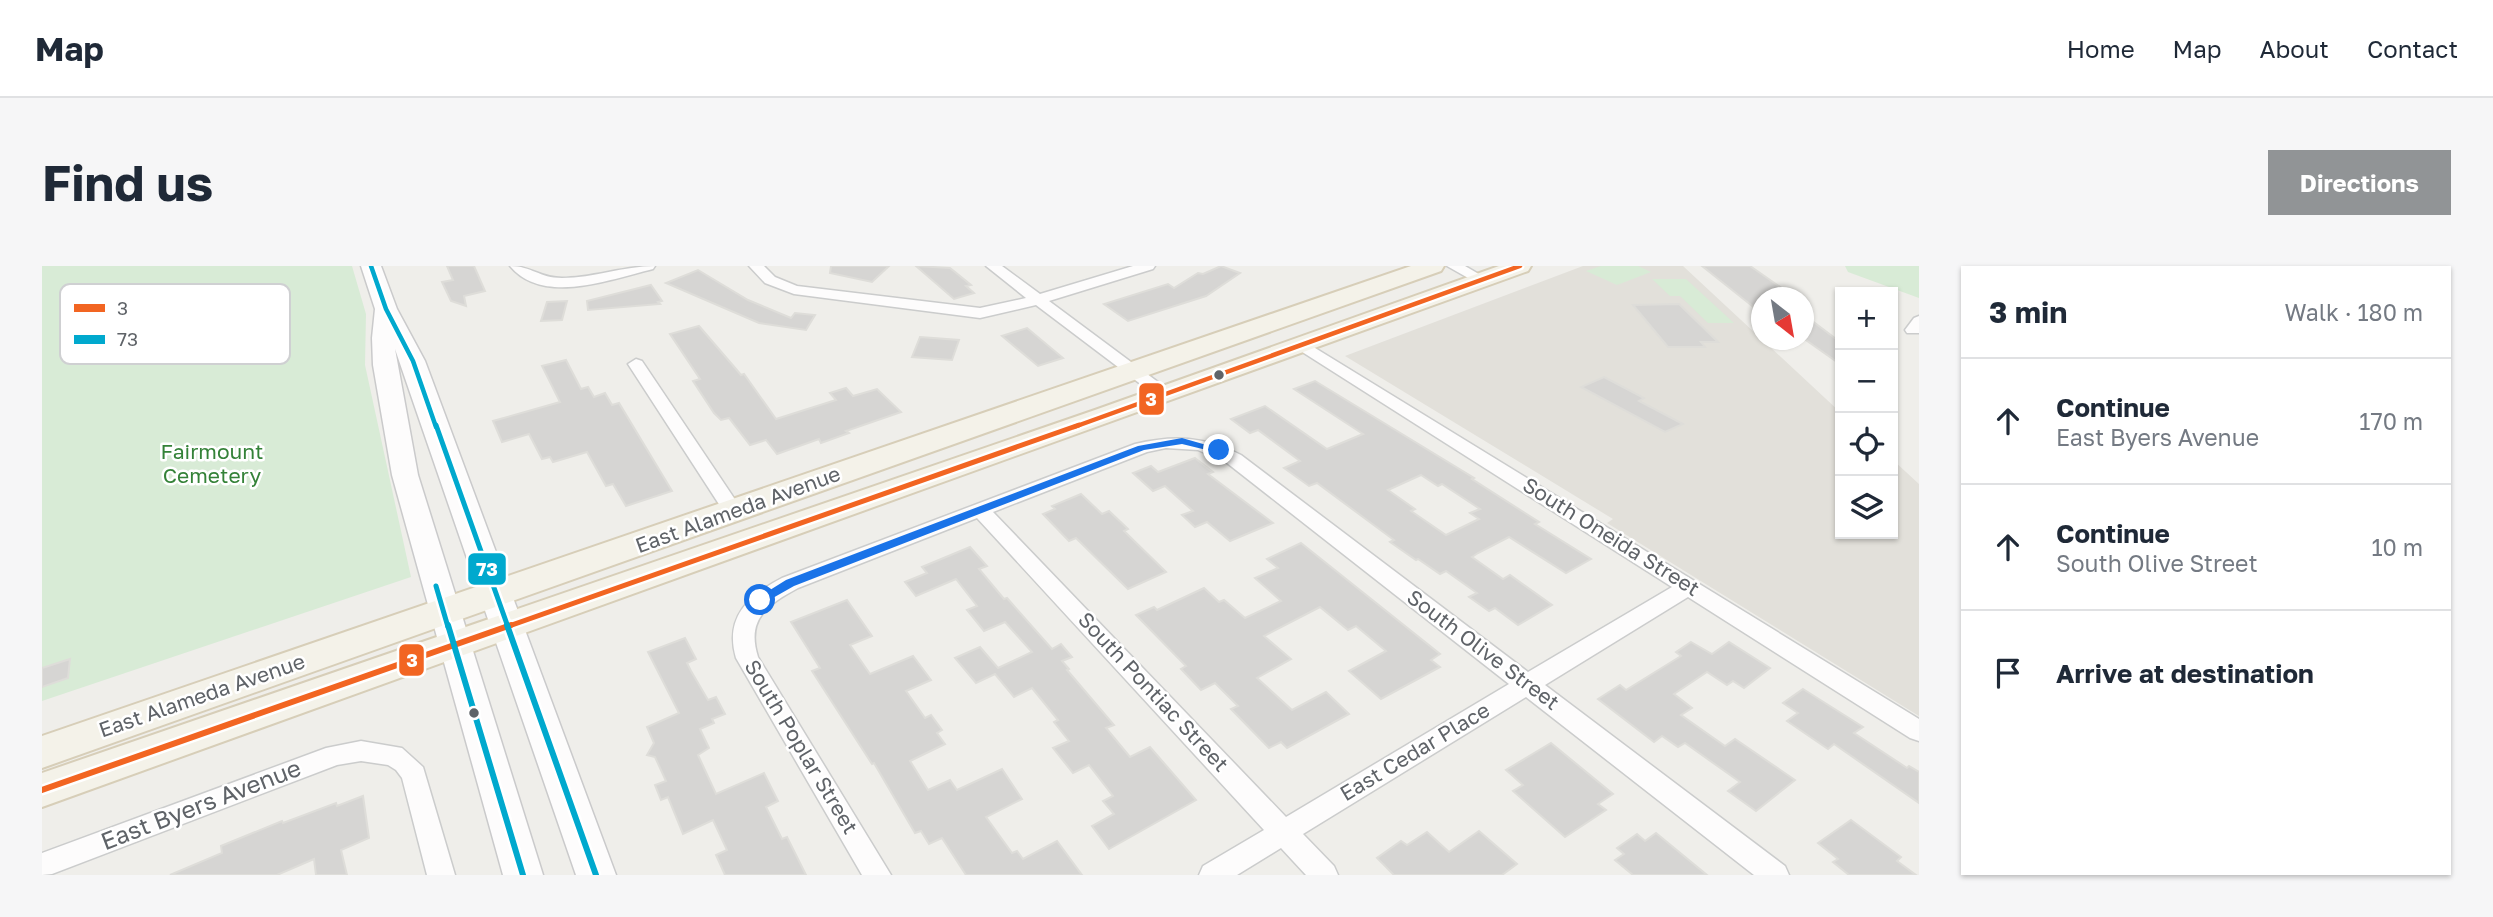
<!DOCTYPE html>
<html lang="en">
<head>
<meta charset="utf-8">
<style>
	:root { --surface:#fff; --page:#f6f6f7; --text:#1f2937; --muted:#747a83; --line:#e0e1e3; --accent:#919496 }
	body { margin:0; font-family:"Golos Text",sans-serif; background:var(--page); color:var(--text) }
	.controls { position:absolute; right:21px; top:21px; display:grid; overflow:hidden; border-radius:0px; box-shadow:0 2px 5px #0004 }
	.controls button { width:63px; height:63px; display:grid; place-items:center; padding:0; border:0; border-bottom:2px solid var(--line); background:var(--surface); color:var(--text); font:35px sans-serif }
	.compass { position:absolute; left:1709px; top:21px; width:63px; height:63px; border-radius:50%; background:var(--surface); box-shadow:0 2px 5px #0004; rotate:149deg }
	.stop { position:absolute; width:21px; height:21px; margin:-16px; border:5px solid #1a73e8; border-radius:50%; background:#fff }
	.stop.end { background:#1a73e8; border-color:#fff; box-shadow:0 2px 7px #0008 }
	.list { margin:0; padding:0; list-style:none }
	h2 { display:flex; justify-content:space-between; align-items:center; height:91px; margin:0; padding:0 28px; font-size:30px }
	h2 small { font-size:23px; font-weight:400; color:var(--muted) }
	.list li { display:grid; grid-template-columns:46px 1fr auto; gap:21px; align-items:center; box-sizing:border-box; height:126px; padding:0 28px; border-top:2px solid var(--line) }
	.list b { display:block; font-size:26px; white-space:nowrap }
	.list p { margin:0; font-size:23px; white-space:nowrap; color:var(--muted) }
	.list em { font-size:23px; font-style:normal; color:var(--muted) }
	.icon { flex:none; width:38px; height:38px; fill:none; stroke:currentColor; stroke-width:2; stroke-linecap:round; stroke-linejoin:round }
	.map { position:relative; flex:none; width:1877px; height:609px; overflow:hidden; border-radius:0px }
	header { display:flex; align-items:center; gap:42px; box-sizing:border-box; height:98px; padding:0 35px; background:var(--surface); border-bottom:2px solid var(--line) }
	header strong { font-size:33px }
	nav { display:flex; gap:38px; margin-inline-start:auto; font-size:24px }
	.intro { display:flex; align-items:center; justify-content:space-between; box-sizing:border-box; height:168px; padding:0 42px }
	h1 { margin:0; font-size:49px }
	.button { padding:18px 32px; border-radius:0px; background:var(--accent); color:#fff; font-size:24px; font-weight:700 }
	main { display:flex; gap:42px; padding:0 42px }
	aside { flex:1; background:var(--surface); border-radius:0px; box-shadow:0 2px 5px #0004 }
	.map>svg:first-child { display:block }
	.education { fill:#e2e0da }
	.green { fill:#d8ebd6 }
	.building { fill:#d6d5d3; stroke:#deddd9; stroke-width:2; fill-rule:evenodd }
	.lines { fill:none; stroke-linecap:round; stroke-linejoin:round }
	.street-casing { stroke:#cbcccc; stroke-width:3 }
	.secondary-casing { stroke:#cacacb; stroke-width:3 }
	.primary-casing { stroke:#d7ceb8; stroke-width:4 }
	.street { fill:#fdfcfc; fill-rule:evenodd }
	.secondary { fill:#fdfcfc; fill-rule:evenodd }
	.primary { fill:#f4f2e9; fill-rule:evenodd }
	.bus-1-far2-casing { stroke:#fff; stroke-width:9 }
	.bus-1-far1-casing { stroke:#fff; stroke-width:10 }
	.bus-1-casing { stroke:#fff; stroke-width:11 }
	.bus-2-far2-casing { stroke:#fff; stroke-width:9 }
	.bus-2-far1-casing { stroke:#fff; stroke-width:10 }
	.bus-2-casing { stroke:#fff; stroke-width:11 }
	.bus-1-far2 { stroke:#f26522; stroke-width:4.5 }
	.bus-1-far1 { stroke:#f26522; stroke-width:5 }
	.bus-1 { stroke:#f26522; stroke-width:6 }
	.bus-2-far2 { stroke:#00a9ce; stroke-width:4.5 }
	.bus-2-far1 { stroke:#00a9ce; stroke-width:5 }
	.bus-2 { stroke:#00a9ce; stroke-width:6 }
	.route { fill:#1a73e8 }
	.bus-dot { fill:#5f6368; stroke:#fff; stroke-width:2.5 }
	.labels { text-anchor:middle; stroke-width:5; stroke-linejoin:round; paint-order:stroke }
	.park-label { font-size:21px; fill:#348238; stroke:#fff }
	.street-label { font-size:21px; fill:#5f6368; stroke:#fff }
	.near-street-label { font-size:24px; fill:#5f6368; stroke:#fff }
	.key { fill:#fff; stroke:#cfd0d2; stroke-width:2 }
	.key-label { font-size:19px; fill:#5f6368 }
	.line-badge { stroke:#fff; stroke-width:2.5 }
	.badge-label { font-size:19px; text-anchor:middle; font-weight:bold; fill:#fff }
</style>
</head>
<body>
<header>
<strong>Map</strong>
<nav><a>Home</a><a>Map</a><a>About</a><a>Contact</a></nav>
</header>
<div class="intro"><h1>Find us</h1><a class="button">Directions</a></div>
<main>
<div class="map">
<svg width="1877" height="609" viewBox="0 0 1877 609">
	<rect width="100%" height="100%" fill="#efeeea"/>
	<path class="education" d="M1541 0H1641L1798 146V268H1851V194L1877 218V450L1565 257 1571 253 1303 90Z"/>
	<g class="green">
		<path d="M0 0H310L324 48 323 99 369 311 0 435Z"/>
		<path d="M1559 0H1596L1609 6 1575 19 1544 5Z"/>
		<path d="M1803 0H1877V32L1806 6Z"/>
		<path d="M1610 13H1644L1692 57H1666L1638 30H1628Z"/>
	</g>
	<g class="building">
		<path d="M405 0H432L443 25 422 30 424 40 409 35 400 16 411 14Z"/>
		<path d="M789 0H847L830 16 788 7Z"/>
		<path d="M874 0 908 2 929 19 924 20 932 27 912 33Z"/>
		<path d="M1179 0 1198 7 1164 30 1086 55 1062 38 1126 18 1132 22 1156 7 1161 8Z"/>
		<path d="M1660 0H1708L1754 32H1719V47Z"/>
		<path d="M656 4 706 34 749 52 753 47 773 49 764 64 717 57 624 17Z"/>
		<path d="M609 19 620 35 616 36 618 38 546 44 545 35Z"/>
		<path d="M525 35 520 54 499 55 505 36Z"/>
		<path d="M1637 38 1676 76H1659L1663 81H1626L1591 39Z"/>
		<path d="M1761 48 1798 76V98L1761 72Z"/>
		<path d="M657 60 694 103 699 109 702 108 734 153 794 134 788 127 804 122 811 130 835 123 859 146 804 165 807 167 779 177 777 173 735 188 724 174 708 179 687 152 679 154 672 147 651 115 658 113 628 68Z"/>
		<path d="M985 62 1021 92 996 100 960 70Z"/>
		<path d="M878 71 917 74 910 94 870 91Z"/>
		<path d="M524 94 539 123 546 121 552 131 563 127 570 139 577 137 630 225 584 240 571 218 564 220 545 186 511 196 508 191 500 193 487 168 460 176 451 155 518 136 500 100Z"/>
		<path d="M1562 111 1602 132 1597 135 1641 158 1623 166 1539 121Z"/>
		<path d="M1273 115 1432 212 1430 213 1497 256 1493 258 1549 293 1524 307 1467 271 1436 287 1430 291 1461 313 1468 309 1510 339 1476 359 1453 342 1447 345 1427 331 1435 327 1404 305 1398 308 1376 293 1374 294 1348 276 1352 274 1275 217 1267 220 1242 202 1258 195 1216 164 1208 167 1189 153 1223 140 1285 183 1321 168 1252 123ZM1379 209 1396 220 1400 218 1438 243 1428 247 1437 253 1404 269 1369 245 1373 243 1346 224Z"/>
		<path d="M1153 192 1171 206 1166 208 1231 257 1188 275 1165 256 1153 261 1140 249 1151 245 1123 220 1111 225 1091 207 1109 200 1116 206Z"/>
		<path d="M1039 228 1060 248 1067 245 1086 263 1082 265 1124 306 1086 323 1034 272 1027 275 1001 248 1013 243 1010 240Z"/>
		<path d="M1259 277 1398 388 1389 394 1398 401 1339 433 1307 405 1344 385 1314 360 1306 364 1278 341 1222 370 1249 393 1215 412 1250 444 1284 426 1307 448 1245 482 1239 476 1227 482 1189 443 1196 440 1173 417 1159 424 1139 403 1144 400 1094 349 1112 341 1115 344 1162 322 1177 336 1182 334 1203 352 1239 335 1213 312 1236 302 1225 293Z"/>
		<path d="M928 281 945 300 937 303 962 333 965 332 1010 383 1019 378 1030 391 1020 395 1027 403 1025 404 1072 459 1064 462 1088 491 1108 481 1154 534 1067 583 1050 560 1072 548 1061 535 1071 530 1047 499 1031 507 1011 482 1027 475 1012 456 1016 454 990 422 972 431 953 408 934 417 913 392 938 381 956 402 990 386 963 356 942 365 925 344 935 340 914 313 874 330 863 316 885 307 880 301Z"/>
		<path d="M805 334 830 370 808 379 828 408 871 390 889 414 864 425 883 452 889 449 900 464 895 467 903 478 868 495 886 524 908 514 915 524 960 503 980 533 944 551 970 587 975 585 981 593 1015 575 1040 609H924L900 572 887 578 879 565 873 567 832 497 830 498 770 405 778 402 749 356Z"/>
		<path d="M643 372 654 393 645 397 649 405 666 434 674 431 683 448 670 453 672 457 658 463 667 482 656 489 674 528 722 507 736 535 724 541 740 573 745 571 764 609H683L674 589 685 584 671 554 641 568 626 531 619 534 613 519 624 515 613 491 605 489 612 477 605 461 637 447 606 386Z"/>
		<path d="M1649 376 1670 388 1687 376 1728 402 1702 422 1691 415 1685 419 1665 406 1632 428 1650 442 1639 449 1683 480 1693 473 1753 514 1714 545 1686 525 1698 516 1643 477 1636 481 1620 470 1612 476 1556 433 1578 419 1584 424 1639 390 1634 386Z"/>
		<path d="M28 393 26 412 0 421V402Z"/>
		<path d="M1761 423 1821 461 1812 467 1865 502 1867 500 1877 506V537L1792 478 1786 483 1745 455 1756 447 1741 437Z"/>
		<path d="M1509 477 1571 528 1556 538 1564 544 1523 571 1471 525 1481 519 1464 504Z"/>
		<path d="M321 530 327 572 299 584 305 609H274L272 593 235 609H128L180 587 179 580 240 555 241 557 294 537 295 540Z"/>
		<path d="M1809 554 1859 591 1855 595 1874 609H1807L1791 596 1796 593 1776 577Z"/>
		<path d="M1437 565 1475 598 1460 609H1352L1335 592 1359 575 1365 579 1385 566 1407 586Z"/>
		<path d="M1614 567 1665 609H1591L1573 594 1582 588 1575 582 1595 568 1603 575Z"/>
	</g>
	<g class="lines">
		<defs>
			<g id="street">
				<path d="M468 0C490 0 497 12 520 12 552 12 581 0 613 0L611 3C569 13 501 40 468 0Z"/>
				<path d="M707 0H722L733 11 755 20 938 42 984 32 944 0H960L998 28 1091 0H1113L1111 3 1007 35 1132 128 1129 132H1117L994 39 938 52 752 28 723 17Z"/>
				<path d="M1405 0H1423L1447 14 1440 18 1435 17Z"/>
				<path d="M1877 50V67H1865L1863 64 1872 52Z"/>
				<path d="M1260 74 1877 453V475L1868 472 1646 331 1503 419 1743 600 1747 609H1712L1484 431 1261 568 1292 600 1296 609H1264L1239 582 1195 609H1157L1161 600 1222 564 935 252 756 322C725 339 704 353 716 391L849 609H820L694 392C682 351 707 329 740 312L1093 178C1131 169 1163 170 1199 189L1486 406 1630 321 1254 82 1252 79ZM1124 182 1156 184 1185 197 1467 418 1244 551 951 246 1105 186Z"/>
				<path d="M594 93 600 95 698 241 701 245 698 249H684L586 98Z"/>
				<path d="M319 475 360 482 381 501 413 609H385L360 512 354 504 346 499 319 495 295 499 10 608 0 609V587L284 482Z"/>
			</g>
			<path id="secondary" d="M319 0H339L355 43 383 95 574 609H534L353 83 376 209 501 609H461L350 209 331 99 330 72 333 43Z"/>
			<g id="primary">
				<path d="M1369 0H1402L1399 5 0 502V470Z"/>
				<path d="M1457 0H1489L1486 5 0 541V507L1053 144Z"/>
			</g>
		</defs>
		<use href="#street" class="street-casing"/>
		<use href="#secondary" class="secondary-casing"/>
		<use href="#primary" class="primary-casing"/>
		<use href="#street" class="street"/>
		<use href="#secondary" class="secondary"/>
		<use href="#primary" class="primary"/>
		<defs>
			<path id="bus-1-far2" d="M1032 161 1478 0"/>
			<path id="bus-1-far1" d="M464 361 1037 159"/>
			<path id="bus-1" d="M0 524 469 359"/>
			<path id="bus-2-far2" d="M329 0 344 43 371 95 394 161"/>
			<g id="bus-2-far1">
				<path d="M394 159 466 361"/>
				<path d="M394 320 406 361"/>
			</g>
			<g id="bus-2">
				<path d="M406 359 481 609"/>
				<path d="M465 359 554 609"/>
			</g>
		</defs>
		<use href="#bus-1-far2" class="bus-1-far2-casing"/>
		<use href="#bus-1-far1" class="bus-1-far1-casing"/>
		<use href="#bus-1" class="bus-1-casing"/>
		<use href="#bus-2-far2" class="bus-2-far2-casing"/>
		<use href="#bus-2-far1" class="bus-2-far1-casing"/>
		<use href="#bus-2" class="bus-2-casing"/>
		<use href="#bus-1-far2" class="bus-1-far2"/>
		<use href="#bus-1-far1" class="bus-1-far1"/>
		<use href="#bus-1" class="bus-1"/>
		<use href="#bus-2-far2" class="bus-2-far2"/>
		<use href="#bus-2-far1" class="bus-2-far1"/>
		<use href="#bus-2" class="bus-2"/>
	</g>
	<path class="route" d="M1140 172 1182 184 1177 187 1140 178 1102 184 752 320 722 337 718 339 712 334 744 314 1096 180Z"/>
	<g class="bus-dot">
		<circle cx="1177" cy="109" r="6"/>
		<circle cx="432" cy="447" r="6"/>
	</g>
	<g class="labels">
		<g class="park-label">
			<text x="170" y="193">Fairmount<tspan x="170" dy="24">Cemetery</tspan></text>
		</g>
		<g class="street-label">
			<text transform="translate(696 244) rotate(-20)" y="7">East Alameda Avenue</text>
			<text transform="translate(1569 271) rotate(32)" y="7">South Oneida Street</text>
			<text transform="translate(1441 384) rotate(37)" y="7">South Olive Street</text>
			<text transform="translate(1111 426) rotate(47)" y="7">South Pontiac Street</text>
			<text transform="translate(160 430) rotate(-19)" y="7">East Alameda Avenue</text>
			<text transform="translate(759 481) rotate(59)" y="7">South Poplar Street</text>
			<text transform="translate(1373 486) rotate(-31)" y="7">East Cedar Place</text>
		</g>
		<g class="near-street-label">
			<text transform="translate(159 539) rotate(-21)" y="8">East Byers Avenue</text>
		</g>
	</g>
	<rect x="18" y="18" width="230" height="80" rx="10" class="key"/>
	<rect x="32" y="38" width="31" height="8" fill="#f26522"/>
	<rect x="32" y="69" width="31" height="9" fill="#00a9ce"/>
	<g class="key-label">
		<text x="75" y="49">3</text>
		<text x="75" y="80">73</text>
	</g>
	<g class="line-badge">
		<rect x="1096" y="116" width="27" height="34" rx="7" fill="#f26522"/>
		<rect x="425" y="286" width="40" height="34" rx="7" fill="#00a9ce"/>
		<rect x="356" y="377" width="27" height="34" rx="7" fill="#f26522"/>
	</g>
	<g class="badge-label">
		<text x="1109" y="140">3</text>
		<text x="445" y="310">73</text>
		<text x="370" y="401">3</text>
	</g>
</svg>
<div class="controls">
<button>+</button>
<button>−</button>
<button><svg class="icon" aria-label="locate" viewBox="0 0 24 24"><circle cx="12" cy="12" r="6"/><path d="M12 2v4M12 18v4M2 12h4M18 12h4"/></svg></button>
<button><svg class="icon" aria-label="layers" viewBox="0 0 24 24"><path d="M12 4l9 5-9 5-9-5zM3 14l9 5 9-5"/></svg></button>
</div>
<svg class="compass" viewBox="-18 -18 36 36"><path d="M0-13l5 13h-10z" fill="#e53935"/><path d="M0 13l5-13h-10z" fill="#747a83"/></svg>
<div class="stop" style="left:718px;top:334px"></div>
<div class="stop end" style="left:1177px;top:184px"></div>
</div>
<aside>
<h2>3 min<small>Walk · 180 m</small></h2>
<ul class="list">
<li><svg class="icon" aria-label="ahead" viewBox="0 0 24 24"><path d="M12 20V5M6 11l6-6 6 6"/></svg><div><b>Continue</b><p>East Byers Avenue</p></div><em>170 m</em></li>
<li><svg class="icon" aria-label="ahead" viewBox="0 0 24 24"><path d="M12 20V5M6 11l6-6 6 6"/></svg><div><b>Continue</b><p>South Olive Street</p></div><em>10 m</em></li>
<li><svg class="icon" aria-label="arrive" viewBox="0 0 24 24"><path d="M6 21V4h12l-3 4 3 4H6"/></svg><div><b>Arrive at destination</b></div></li>
</ul>
</aside>
</main>
</body>
</html>
